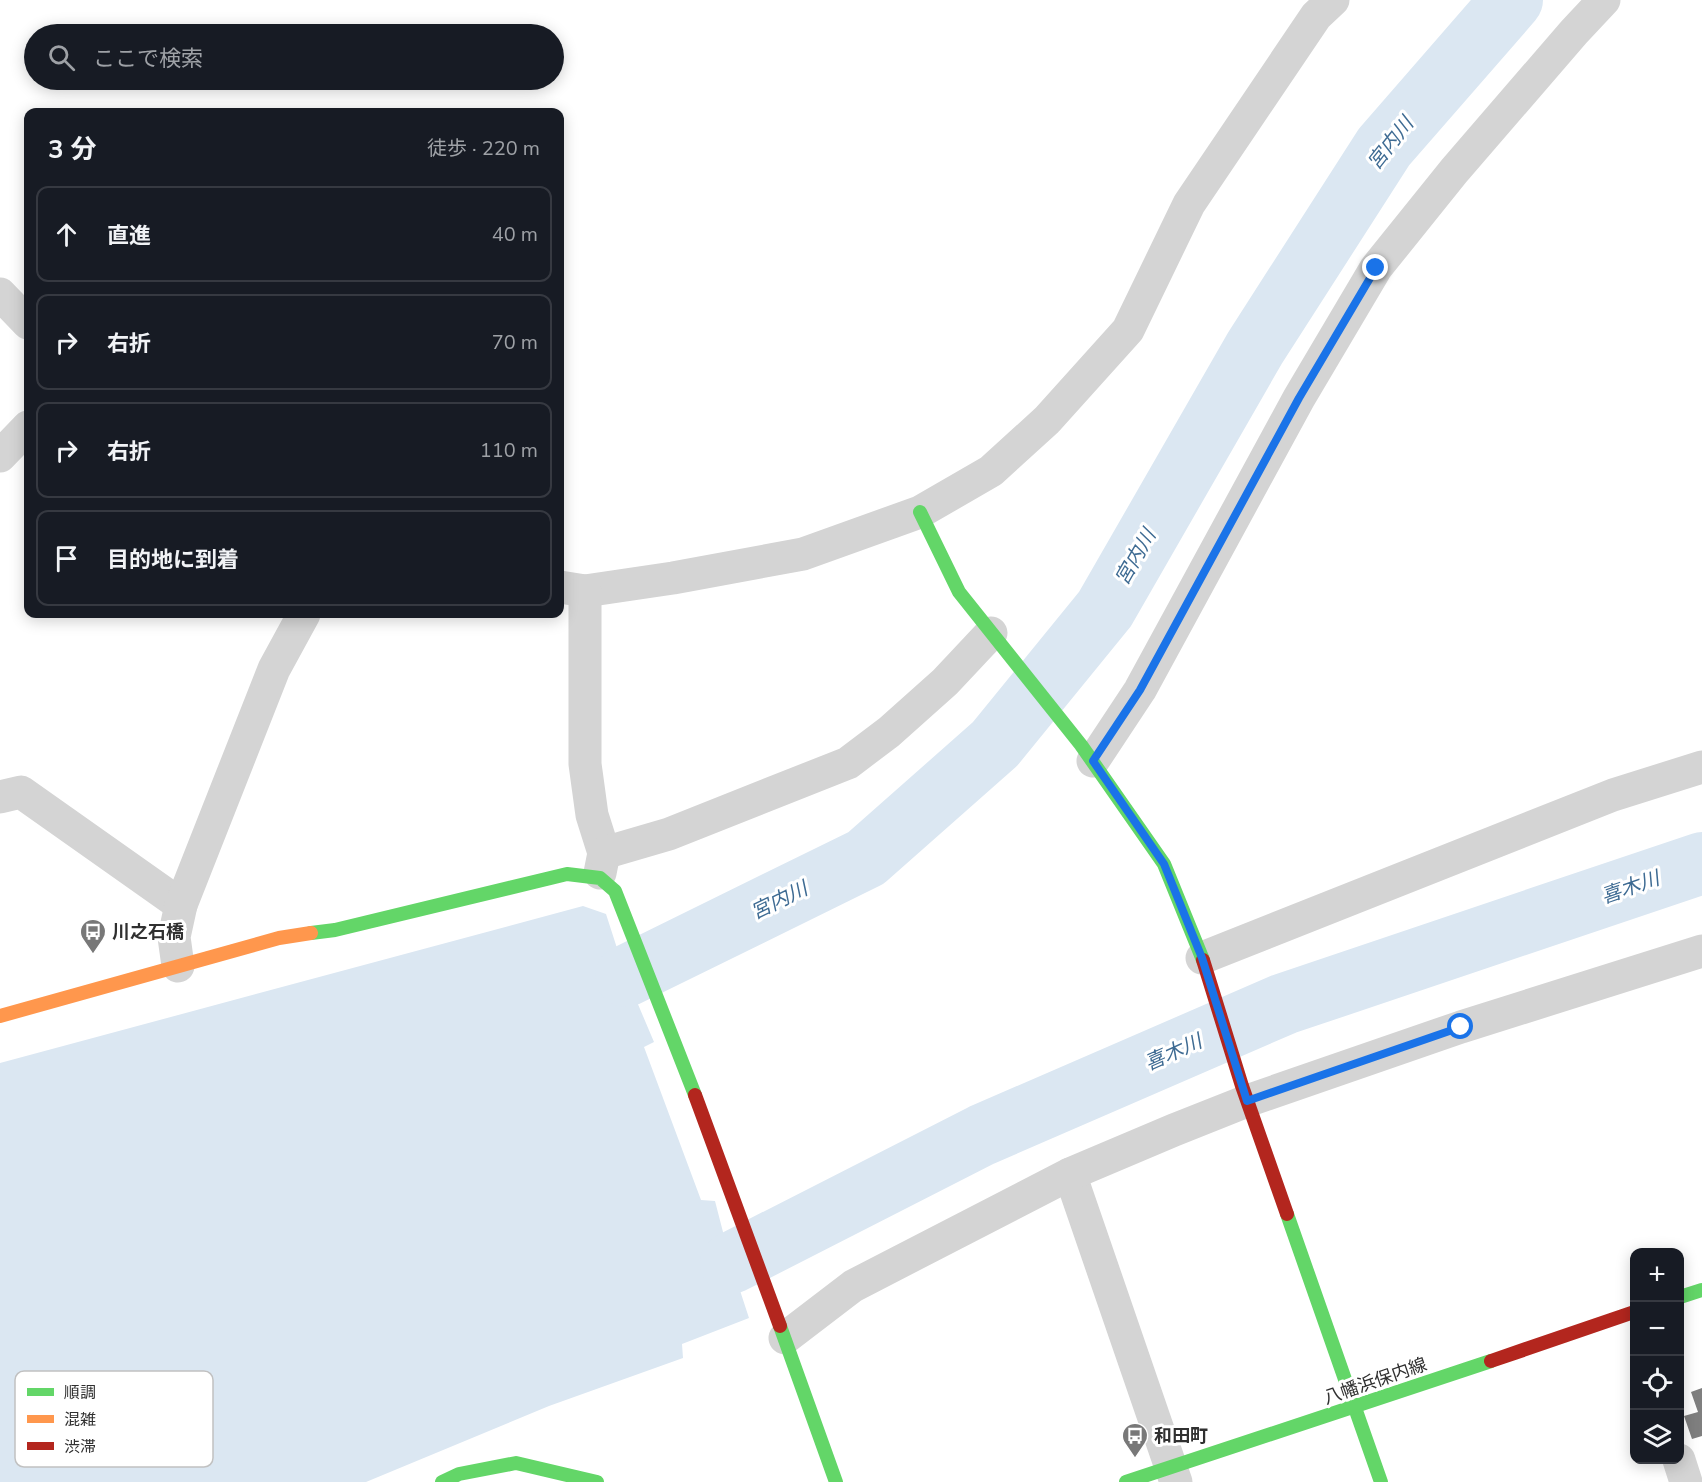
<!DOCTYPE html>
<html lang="ja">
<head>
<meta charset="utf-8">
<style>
	:root { --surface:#171b24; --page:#242831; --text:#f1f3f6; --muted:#9ea1a6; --line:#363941 }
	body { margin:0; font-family:"Nunito Sans","Noto Sans JP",sans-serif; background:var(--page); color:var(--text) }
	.controls { position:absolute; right:18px; bottom:18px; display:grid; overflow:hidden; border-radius:12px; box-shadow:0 3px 15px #0003 }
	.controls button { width:54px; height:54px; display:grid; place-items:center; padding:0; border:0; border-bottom:2px solid var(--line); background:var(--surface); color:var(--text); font:30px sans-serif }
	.stop { position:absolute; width:18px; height:18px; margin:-14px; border:4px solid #1a73e8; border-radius:50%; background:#fff }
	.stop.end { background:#1a73e8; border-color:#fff; box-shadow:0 2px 6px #0008 }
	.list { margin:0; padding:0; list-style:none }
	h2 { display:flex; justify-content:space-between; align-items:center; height:78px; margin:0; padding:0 24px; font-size:26px }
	h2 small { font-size:20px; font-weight:400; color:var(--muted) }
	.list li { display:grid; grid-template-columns:39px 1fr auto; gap:18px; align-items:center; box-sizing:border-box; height:96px; margin:0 12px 12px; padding:0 12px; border:2px solid var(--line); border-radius:12px }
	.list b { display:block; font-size:22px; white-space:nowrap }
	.list em { font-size:20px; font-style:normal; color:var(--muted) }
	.icon { flex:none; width:33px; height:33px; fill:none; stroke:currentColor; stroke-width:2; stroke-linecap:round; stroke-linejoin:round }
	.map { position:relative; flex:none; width:1702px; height:1482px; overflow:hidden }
	.search { position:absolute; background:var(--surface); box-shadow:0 3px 15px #0003; left:24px; top:24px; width:540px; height:66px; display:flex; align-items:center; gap:15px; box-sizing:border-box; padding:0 21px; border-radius:33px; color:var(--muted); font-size:22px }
	.panel { position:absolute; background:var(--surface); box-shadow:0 3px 15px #0003; left:24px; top:108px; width:540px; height:510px; border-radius:12px }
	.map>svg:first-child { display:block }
	.water { fill:#dbe7f2 }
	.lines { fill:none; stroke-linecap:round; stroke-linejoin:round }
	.river { stroke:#dbe7f2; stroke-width:62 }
	.building { fill:#7f7f7f }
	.street { stroke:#d4d4d4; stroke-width:33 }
	.fast { stroke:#63d668; stroke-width:14 }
	.slow { stroke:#ff974d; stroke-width:14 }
	.jam { stroke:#b3261e; stroke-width:14 }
	.route { stroke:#1a73e8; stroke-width:8 }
	.labels { text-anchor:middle; stroke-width:6; stroke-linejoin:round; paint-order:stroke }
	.poi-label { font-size:18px; font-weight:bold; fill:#303030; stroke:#fff; text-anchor:start }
	.street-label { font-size:18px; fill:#303030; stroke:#fff }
	.water-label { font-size:20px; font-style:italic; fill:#3e6b93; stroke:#fff }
	.key { fill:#fff; stroke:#c1c1c1; stroke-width:1.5 }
	.key-label { font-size:16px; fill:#303030 }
</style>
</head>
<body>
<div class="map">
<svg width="1702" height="1482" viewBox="0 0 1702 1482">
	<rect width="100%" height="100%" fill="#fff"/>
	<path class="water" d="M583 906 606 914 626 976 654 1042 644 1047 701 1200 715 1201 731 1263 749 1318 682 1344 683 1358 549 1406 366 1482H0V1063Z"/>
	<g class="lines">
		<g class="river">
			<path d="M626 976 866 858 995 744 1105 609 1255 348 1384 147 1512 0"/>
			<path d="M731 1263 982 1135 1284 1004 1702 863"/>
		</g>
	</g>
	<path class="building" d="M1702 1388V1436L1692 1439 1684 1416 1698 1412 1691 1392Z"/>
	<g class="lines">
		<g class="street">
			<path d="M0 294 28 323"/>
			<path d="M0 456 28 427"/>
			<path d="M560 587 585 591 673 578 803 554 920 512 991 471 1047 420 1128 330 1189 204 1316 16 1333 0"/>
			<path d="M585 591V764L592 815 604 853 600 873"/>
			<path d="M1093 761 1140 690 1299 398 1376 268 1454 171 1574 32 1604 0"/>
			<path d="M0 797 21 792 181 905"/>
			<path d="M604 853 669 834 848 763 889 732 945 682 991 633"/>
			<path d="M1202 958 1613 795 1702 767"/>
			<path d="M178 966 174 937 181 905 274 669 304 614"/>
			<path d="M1070 1174 1176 1482"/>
			<path d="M785 1338 853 1286 1070 1174 1174 1130 1247 1101 1461 1027 1702 951"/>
			<path d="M1679 1460 1686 1482"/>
		</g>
		<g class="fast">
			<path d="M920 512 959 592 1081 745 1164 864 1203 960"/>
			<path d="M311 933 335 930 567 874 600 878 615 891 695 1095"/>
			<path d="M1287 1214 1381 1482"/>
			<path d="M1680 1297 1702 1290"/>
			<path d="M780 1326 836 1482"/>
			<path d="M442 1482 459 1474 516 1463 597 1482"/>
			<path d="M1126 1482 1491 1361"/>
		</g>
		<path class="slow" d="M0 1016 279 938 311 933"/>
		<g class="jam">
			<path d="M1203 960 1242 1086 1287 1214"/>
			<path d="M695 1095 780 1326"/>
			<path d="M1491 1361 1634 1312"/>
		</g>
	</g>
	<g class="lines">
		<path class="route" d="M1376 268 1299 398 1140 690 1093 761 1164 864 1202 958 1247 1101 1461 1027"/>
	</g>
	<defs>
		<symbol id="bus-pin" viewBox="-11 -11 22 30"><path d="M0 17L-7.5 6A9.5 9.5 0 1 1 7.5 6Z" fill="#787878" stroke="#fff"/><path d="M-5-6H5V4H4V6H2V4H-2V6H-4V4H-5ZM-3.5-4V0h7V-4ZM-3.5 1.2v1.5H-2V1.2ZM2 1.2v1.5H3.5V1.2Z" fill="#fff"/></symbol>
	</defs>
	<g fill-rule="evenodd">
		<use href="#bus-pin" x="78" y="917" width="30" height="40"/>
		<use href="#bus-pin" x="1120" y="1421" width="30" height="40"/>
	</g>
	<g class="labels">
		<g class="poi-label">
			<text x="112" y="938">川之石橋</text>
			<text x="1154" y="1442">和田町</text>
		</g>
		<g class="street-label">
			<text transform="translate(1375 1381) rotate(-19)" y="6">八幡浜保内線</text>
		</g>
		<g class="water-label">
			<text transform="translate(1390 143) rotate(-52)" y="7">宮内川</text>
			<text transform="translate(1135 557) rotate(-60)" y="7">宮内川</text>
			<text transform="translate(1630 887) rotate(-19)" y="7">喜木川</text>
			<text transform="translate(779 900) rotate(-26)" y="7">宮内川</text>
			<text transform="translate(1173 1052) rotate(-24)" y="7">喜木川</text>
		</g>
	</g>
	<rect x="15" y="1371" width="198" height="96" rx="9" class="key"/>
	<rect x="27" y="1388" width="27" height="8" fill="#63d668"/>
	<rect x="27" y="1415" width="27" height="8" fill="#ff974d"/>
	<rect x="27" y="1442" width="27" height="8" fill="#b3261e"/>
	<g class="key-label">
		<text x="64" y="1398">順調</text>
		<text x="64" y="1425">混雑</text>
		<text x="64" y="1452">渋滞</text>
	</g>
</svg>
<div class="controls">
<button>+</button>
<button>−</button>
<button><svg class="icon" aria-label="locate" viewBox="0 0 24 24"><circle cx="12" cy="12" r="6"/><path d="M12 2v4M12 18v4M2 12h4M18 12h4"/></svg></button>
<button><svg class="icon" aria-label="layers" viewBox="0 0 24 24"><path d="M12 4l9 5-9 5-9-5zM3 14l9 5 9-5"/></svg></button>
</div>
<div class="stop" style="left:1461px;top:1027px"></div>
<div class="stop end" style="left:1376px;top:268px"></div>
<div class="search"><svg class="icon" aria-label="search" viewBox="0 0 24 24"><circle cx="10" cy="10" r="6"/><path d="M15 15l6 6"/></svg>ここで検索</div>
<section class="panel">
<h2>3 分<small>徒歩 · 220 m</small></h2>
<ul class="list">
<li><svg class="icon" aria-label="ahead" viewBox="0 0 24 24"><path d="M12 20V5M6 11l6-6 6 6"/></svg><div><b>直進</b></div><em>40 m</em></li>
<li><svg class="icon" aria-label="right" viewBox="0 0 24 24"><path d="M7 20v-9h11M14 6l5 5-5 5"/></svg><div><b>右折</b></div><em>70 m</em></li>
<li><svg class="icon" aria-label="right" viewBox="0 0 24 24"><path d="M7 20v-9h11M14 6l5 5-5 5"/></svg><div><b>右折</b></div><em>110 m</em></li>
<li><svg class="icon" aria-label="arrive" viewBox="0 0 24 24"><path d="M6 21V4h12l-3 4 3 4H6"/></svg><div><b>目的地に到着</b></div></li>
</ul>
</section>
</div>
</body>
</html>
